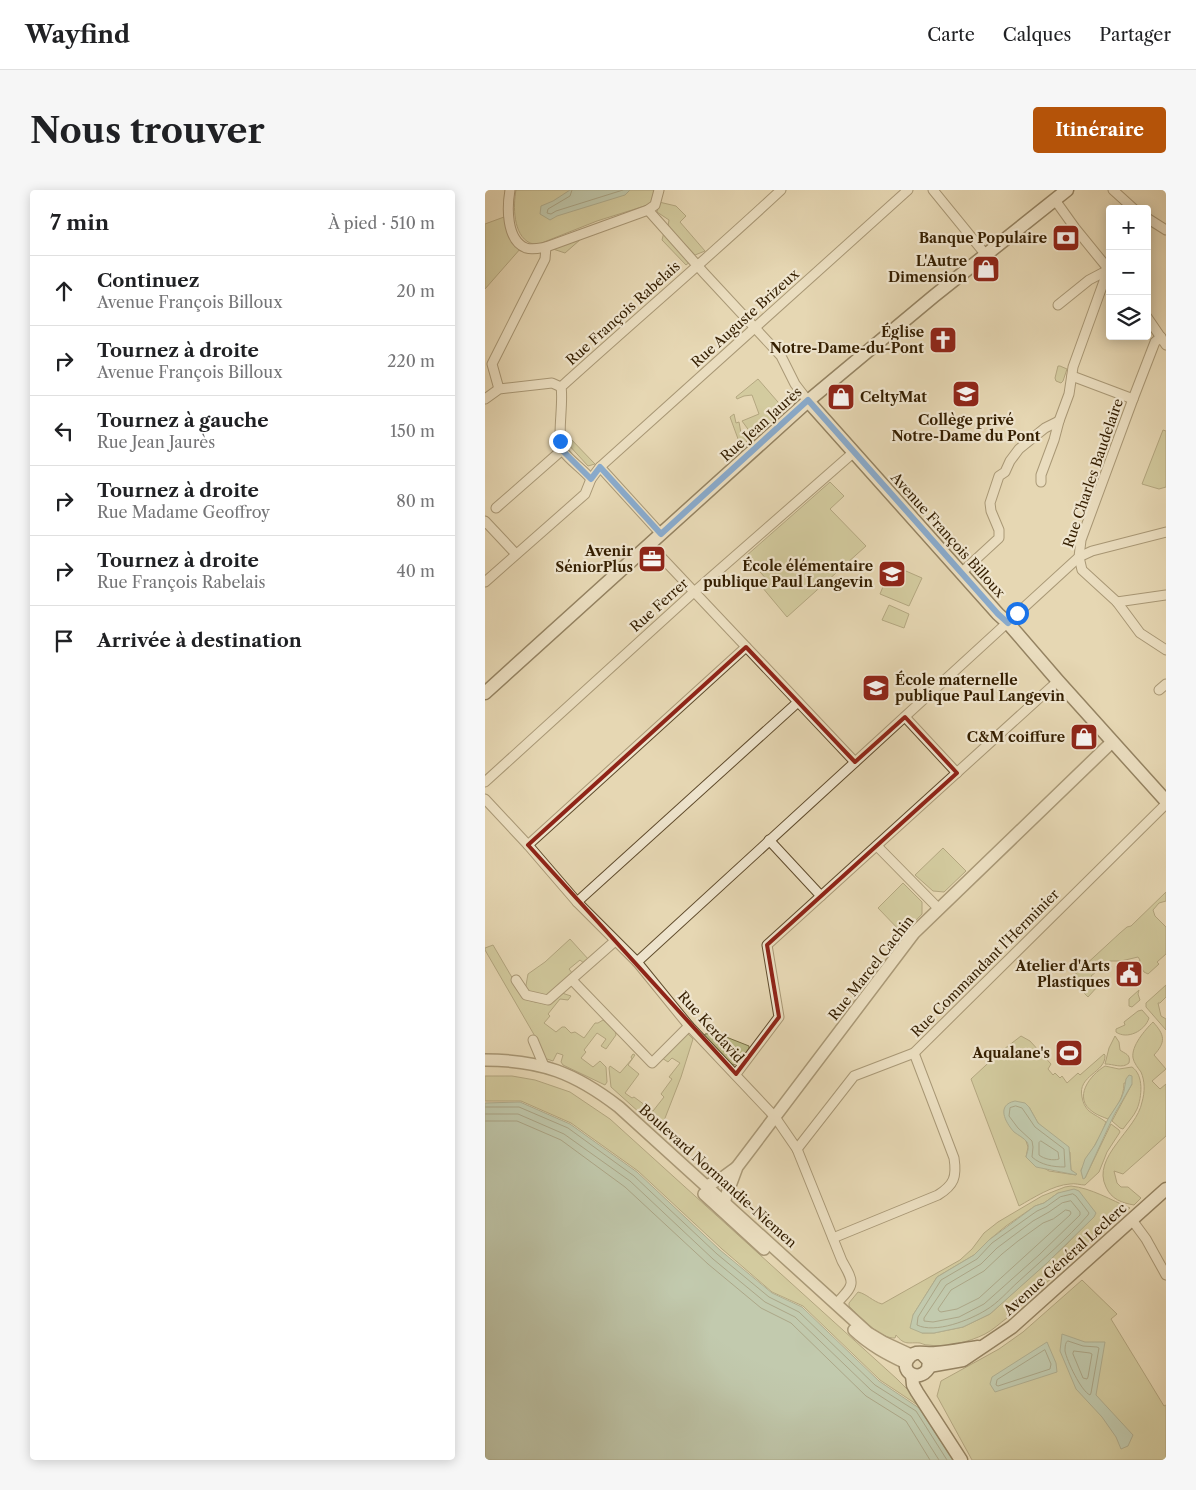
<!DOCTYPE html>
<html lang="fr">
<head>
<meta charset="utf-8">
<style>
	:root { --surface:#fff; --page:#f6f6f6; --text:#202124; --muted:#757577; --line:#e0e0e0; --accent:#b45309 }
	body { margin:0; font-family:"Libre Caslon Text",serif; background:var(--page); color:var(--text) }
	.controls { position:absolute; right:15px; top:15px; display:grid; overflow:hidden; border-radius:5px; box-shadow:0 2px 12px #0003 }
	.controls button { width:45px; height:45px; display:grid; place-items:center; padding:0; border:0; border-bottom:1px solid var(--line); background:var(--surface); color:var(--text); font:25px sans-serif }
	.stop { position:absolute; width:15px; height:15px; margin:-11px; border:4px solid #1a73e8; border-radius:50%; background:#fff }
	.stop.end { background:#1a73e8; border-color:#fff; box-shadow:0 1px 5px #0008 }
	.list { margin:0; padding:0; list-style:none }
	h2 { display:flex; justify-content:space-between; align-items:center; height:65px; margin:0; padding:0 20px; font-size:21px }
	h2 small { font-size:16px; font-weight:400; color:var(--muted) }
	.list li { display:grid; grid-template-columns:32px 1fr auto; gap:15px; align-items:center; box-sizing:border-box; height:70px; padding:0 20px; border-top:1px solid var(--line) }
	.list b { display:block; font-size:19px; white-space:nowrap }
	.list p { margin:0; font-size:16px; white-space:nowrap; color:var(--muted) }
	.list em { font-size:16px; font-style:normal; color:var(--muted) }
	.icon { flex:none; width:28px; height:28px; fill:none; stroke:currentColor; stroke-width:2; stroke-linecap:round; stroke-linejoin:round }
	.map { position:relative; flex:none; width:681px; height:1270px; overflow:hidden; border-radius:5px }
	header { display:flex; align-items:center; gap:30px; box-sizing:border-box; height:70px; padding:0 25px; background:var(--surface); border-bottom:1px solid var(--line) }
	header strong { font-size:24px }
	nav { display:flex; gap:28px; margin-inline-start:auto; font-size:18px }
	.intro { display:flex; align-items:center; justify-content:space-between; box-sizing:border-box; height:120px; padding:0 30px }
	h1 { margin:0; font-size:35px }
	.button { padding:12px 22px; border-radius:5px; background:var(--accent); color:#fff; font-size:18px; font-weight:700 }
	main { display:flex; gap:30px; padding:0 30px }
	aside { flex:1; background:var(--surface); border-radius:5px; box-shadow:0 2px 12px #0003 }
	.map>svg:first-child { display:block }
	.green { fill:#bcbc88; stroke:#786d44; fill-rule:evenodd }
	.water { fill:#97baa8; stroke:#6f7c65 }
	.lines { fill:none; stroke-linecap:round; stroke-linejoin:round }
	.shore { stroke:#666c54; stroke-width:1 }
	.minor-casing { stroke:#604c2d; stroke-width:11 }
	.tertiary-casing { stroke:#604c2d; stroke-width:14 }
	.secondary-casing { stroke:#341e00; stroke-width:15 }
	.minor { stroke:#efe5ce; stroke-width:9 }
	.tertiary { stroke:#efe5ce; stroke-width:11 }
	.secondary { stroke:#efe5ce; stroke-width:12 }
	.route { stroke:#1a73e8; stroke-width:6 }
	.marked { fill:none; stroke:#8f2418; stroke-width:4; stroke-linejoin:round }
	.labels { text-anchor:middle; stroke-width:4.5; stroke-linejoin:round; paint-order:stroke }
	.poi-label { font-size:14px; font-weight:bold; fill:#341e00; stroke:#efe5ce; text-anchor:end }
	.street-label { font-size:14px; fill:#341e00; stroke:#efe5ce }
</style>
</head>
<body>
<header>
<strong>Wayfind</strong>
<nav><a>Carte</a><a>Calques</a><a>Partager</a></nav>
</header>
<div class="intro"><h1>Nous trouver</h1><a class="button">Itinéraire</a></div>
<main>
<aside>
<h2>7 min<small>À pied · 510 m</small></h2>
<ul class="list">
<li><svg class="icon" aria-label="ahead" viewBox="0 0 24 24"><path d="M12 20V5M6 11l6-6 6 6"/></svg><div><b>Continuez</b><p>Avenue François Billoux</p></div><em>20 m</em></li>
<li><svg class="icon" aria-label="right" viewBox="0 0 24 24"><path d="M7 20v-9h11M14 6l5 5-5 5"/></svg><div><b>Tournez à droite</b><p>Avenue François Billoux</p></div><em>220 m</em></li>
<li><svg class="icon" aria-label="left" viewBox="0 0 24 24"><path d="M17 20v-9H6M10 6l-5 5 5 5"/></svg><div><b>Tournez à gauche</b><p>Rue Jean Jaurès</p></div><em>150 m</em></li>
<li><svg class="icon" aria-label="right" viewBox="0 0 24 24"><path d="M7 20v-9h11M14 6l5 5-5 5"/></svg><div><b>Tournez à droite</b><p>Rue Madame Geoffroy</p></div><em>80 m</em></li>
<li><svg class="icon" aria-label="right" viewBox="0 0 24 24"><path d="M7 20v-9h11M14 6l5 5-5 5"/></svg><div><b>Tournez à droite</b><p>Rue François Rabelais</p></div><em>40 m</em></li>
<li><svg class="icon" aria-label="arrive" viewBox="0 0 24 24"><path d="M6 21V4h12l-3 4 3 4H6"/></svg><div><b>Arrivée à destination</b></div></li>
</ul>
</aside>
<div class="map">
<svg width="681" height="1270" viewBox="0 0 681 1270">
	<rect width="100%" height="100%" fill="#e6d7b3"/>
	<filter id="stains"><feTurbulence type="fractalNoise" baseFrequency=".004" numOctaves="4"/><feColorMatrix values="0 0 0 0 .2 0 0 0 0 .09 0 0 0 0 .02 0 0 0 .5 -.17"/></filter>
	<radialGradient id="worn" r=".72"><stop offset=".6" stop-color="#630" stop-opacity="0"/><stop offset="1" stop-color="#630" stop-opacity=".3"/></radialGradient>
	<g class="green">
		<path d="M31 0H170L166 14 112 31 54 54C51 54 48 54 45 53 28 45 28 16 31 0Z"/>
		<path d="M174 12 191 16 201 26 195 32 220 61 210 65 183 36 184 30 172 22Z"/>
		<path d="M19 27 27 47 36 58 0 99V34Z"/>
		<path d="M179 42 206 71 201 75 177 50Z"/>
		<path d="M96 49 80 63 68 59V57Z"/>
		<path d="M573 176H575L582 179 578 191 576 193 571 191 570 188Z"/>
		<path d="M273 189 299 219 279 237 275 235 270 240 271 243 268 246 257 231 274 224 267 205 259 206 252 209 251 207Z"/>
		<path d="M249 224 251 233 254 232 256 243 262 251 256 257 245 227Z"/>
		<path d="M678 240 681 241V297L674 299 657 294Z"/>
		<path d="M82 245 110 274 103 276 82 253Z"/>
		<path d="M345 292 359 306 345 319 381 356 302 427 277 397 283 391 261 366Z"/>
		<path d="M407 375 437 388 424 416 395 404Z"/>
		<path d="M404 415 424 424 419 438 397 430Z"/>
		<path d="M458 658 481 681 459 702 448 701 430 685Z"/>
		<path d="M418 693 437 712V724L418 744 393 718Z"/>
		<path d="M681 702V711L674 713 668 720 670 726 681 737V764L672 772 674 774 663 784 659 782 654 774 655 770 653 767 636 771H625L606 786 613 796 603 807 585 789 635 743 642 737 646 736Z"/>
		<path d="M85 749 104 770 100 774 95 770 84 779 88 784 62 807 40 801 43 784 60 772Z"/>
		<path d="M8 755 39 808 50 812 62 813 77 803 86 806 83 810 75 809 63 824 65 826 59 833 71 842 77 837H80L86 843 90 842 99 848 110 833H113L118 830 130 840 131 845 121 859 116 856 121 849 112 843 99 860 101 862 96 868 108 877 115 871 121 877 122 892 120 895 78 875 76 872 78 865 72 863 68 871 59 868 51 848 0 760V758Z"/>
		<path d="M681 795V807L675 813H673L676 826 681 829V840L661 817V813Z"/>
		<path d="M654 800 653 804 655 810 647 817 644 816V809Z"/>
		<path d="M657 820 664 828C660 841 642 850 631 842V839L640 835 639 832 653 821Z"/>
		<path d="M668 832C680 845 681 852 669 865L681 879 667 891 675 899 681 894V946L638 984 629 981 632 993 636 997H643L656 1008 649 1015C637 1013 626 1009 621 997 606 967 652 940 657 912 660 902 660 891 656 882 653 878 649 873 648 868 646 856 660 840 668 832Z"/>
		<path d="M202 843 208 849 196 887 175 941 126 897 124 878 125 876 135 883 147 869 146 867 148 864 150 865 143 875 154 884 140 903 147 908 149 907 168 921 179 907 176 904 187 889 184 887 195 873 187 868 183 872 177 868 173 873 172 872Z"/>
		<path d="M231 843 264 856V858L254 873 249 875 244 873 219 846 220 844Z"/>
		<path d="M536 846 545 851 566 874 563 879 568 885 570 883 575 888 577 886 582 893 593 883 595 885 619 864 620 865C621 883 592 885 597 907 598 913 600 917 604 921 609 925 616 928 621 932L616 944 596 980 598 988H600L626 934 634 940 635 942 622 962 614 982 600 995C595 995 590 993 585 994 568 995 548 1008 534 1016L486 889 514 863ZM544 917 553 933 585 962 586 980 591 984V985L564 981 541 967 543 957 541 951Z"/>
		<path d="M630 846 634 852 635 860C640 864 646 864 644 873 637 879 629 874 620 874L624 858Z"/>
		<path d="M620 876 634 879 647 877C659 885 657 907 652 919 649 926 643 932 638 939L635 938 627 931 647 894 639 893C639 908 631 917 623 929 618 927 612 925 608 922 587 908 605 885 620 876Z"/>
		<path d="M0 886H27L50 890 85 902 125 929 412 1189 429 1206 434 1216 395 1190 318 1116 287 1102 237 1059 153 981 86 933 36 911H0Z"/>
		<path d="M586 996C606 998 626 1010 645 1018L522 1128C515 1133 508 1140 500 1144 484 1152 461 1158 443 1155 440 1155 438 1154 435 1153 423 1152 420 1156 411 1145L410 1148C395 1149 374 1126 364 1116V1113L373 1102C382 1104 387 1111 397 1114L475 1070 487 1059 499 1043 513 1032 557 1006 580 997ZM573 1003 605 1016 610 1023 582 1054 505 1124 478 1137 449 1143H437L428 1125 452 1087 489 1065 504 1050 521 1036 550 1016 559 1013Z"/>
		<path d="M597 1090 632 1124 626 1129 679 1216 681 1215V1270H487L452 1206 456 1191 514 1159 538 1142Z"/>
	</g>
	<g class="water">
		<path d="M85 0H145L140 5 72 26 65 30 55 24 56 16 68 11Z"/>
		<path d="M644 885 647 886V894L629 925 600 988 598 989 596 981 600 969 610 955 623 929 636 909 639 901 641 889Z"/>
		<path d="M530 911 540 913 544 917 553 933 584 957 586 980 592 984 591 985 551 977 541 967C542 962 545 957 542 952 539 948 533 945 529 942 520 932 511 915 530 911Z"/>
		<path d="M35 912 85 934 152 982 235 1060 287 1103 317 1117 394 1191 434 1218 468 1270H0V913Z"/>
		<path d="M589 999 594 1001 611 1023 609 1027 562 1073 505 1124 478 1137 449 1143H437L425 1138 428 1125 452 1087 489 1065 504 1050 550 1016 559 1013 573 1003Z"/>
		<path d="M577 1144 600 1152H620L611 1205 648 1245 643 1256 636 1259 631 1247 617 1227 591 1199 575 1161Z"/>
		<path d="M562 1152 571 1173 572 1182 510 1202 505 1194 507 1187Z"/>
	</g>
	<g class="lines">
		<g class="shore">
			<path d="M87 0 85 6 63 19 62 23 66 24 71 21 138 0"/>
			<path d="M531 916 537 918 550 937 579 959 580 977C568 977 556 975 547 967L548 957 547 951 533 938 524 926 525 918Z"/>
			<path d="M0 917H34L83 938 149 986 232 1064 284 1107 314 1122 390 1195 431 1221 462 1270"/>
			<path d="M0 924H33L79 944 145 991 228 1069 280 1112 310 1127 386 1200 426 1226 454 1270"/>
			<path d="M0 931H32L76 950 140 997 223 1074 276 1118 306 1133 381 1206 421 1231 445 1270"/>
			<path d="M556 951 573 962 574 969C568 971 559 969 554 965V953Z"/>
			<path d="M588 1004 591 1006 604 1023 603 1025C582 1049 557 1070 533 1092 523 1101 513 1113 501 1120 485 1130 450 1144 432 1135L433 1127 456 1090 492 1069 507 1053 552 1021 561 1017 575 1007Z"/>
			<path d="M586 1011 595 1022V1025L554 1065 499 1114 474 1127 448 1132 439 1131V1128L461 1095 496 1074 512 1058 548 1031 564 1022 577 1013Z"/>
			<path d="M581 1020 585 1021 586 1023 585 1025 494 1108 472 1119 456 1122 454 1121 453 1119 466 1100 499 1081 517 1064 533 1051 558 1033 568 1029Z"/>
			<path d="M583 1151 598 1156 612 1157 614 1158 606 1203 605 1205C596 1201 582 1171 580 1161 580 1159 580 1155 581 1153Z"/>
			<path d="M560 1160 566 1174 565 1179 513 1196 511 1195 512 1190Z"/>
			<path d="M589 1161 605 1163 607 1164 603 1187 602 1189 598 1188 588 1164Z"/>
		</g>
		<defs>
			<g id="minor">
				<path d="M25 0C22 17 21 50 41 58 48 60 55 58 61 57L163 20 219 83 296 166 310 194 323 211"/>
				<path d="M448 0 501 65"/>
				<path d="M628 0 649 19"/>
				<path d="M570 10 590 38 625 81"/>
				<path d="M163 20 170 15 174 0"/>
				<path d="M662 28 681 40"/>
				<path d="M573 115 604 90 623 80"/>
				<path d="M662 127 681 155"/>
				<path d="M587 186 648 209"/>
				<path d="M14 199 7 174 60 69 61 57"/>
				<path d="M0 209 14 199 67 193 76 197"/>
				<path d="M115 277 176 344"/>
				<path d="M106 289C98 279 85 271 78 261 71 251 79 212 76 197 149 131 224 67 296 0"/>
				<path d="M556 292V285L569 250 574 231 584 204 588 177 623 80"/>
				<path d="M11 318 77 260"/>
				<path d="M0 331 31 364"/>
				<path d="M164 354 370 572"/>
				<path d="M594 367 597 380 632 412 655 443 681 460"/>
				<path d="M594 367 607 361 681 342"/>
				<path d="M476 383 514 348V340L506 321 505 313 514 286 520 282 525 271 534 259 560 238 574 231"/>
				<path d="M0 392 100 304 106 289 115 277 423 0"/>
				<path d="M632 412 681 405"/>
				<path d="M674 500 681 494"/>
				<path d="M420 527 472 583"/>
				<path d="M0 592 209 402 369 262"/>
				<path d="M0 609 43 655 92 712 152 772 204 836 290 927 312 959 357 1071C370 1094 370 1094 351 1114"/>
				<path d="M284 650 336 706"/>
				<path d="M43 655 261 457"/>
				<path d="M392 656 454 719"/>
				<path d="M92 712 313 512"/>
				<path d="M152 772 594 367 596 350 648 209 670 152 676 147"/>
				<path d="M31 790 41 805 63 810 130 751"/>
				<path d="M87 790 167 873 204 836"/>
				<path d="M48 850 59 876"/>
				<path d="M251 884 294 827 282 755 573 491"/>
				<path d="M312 959 369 886 429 863 681 614"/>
				<path d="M647 1030 661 1049 681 1085"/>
				<path d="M348 1048 453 1005C469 995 472 987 469 968L429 863"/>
			</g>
			<g id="tertiary">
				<path d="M0 870C56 870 90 883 134 917L383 1143 398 1152 426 1165"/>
				<path d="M222 996 240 986 251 978"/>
				<path d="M219 1004 279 1059"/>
				<path d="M239 1012 252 977 429 743 627 552"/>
				<path d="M369 1140C385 1155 402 1164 421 1173"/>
			</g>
			<g id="secondary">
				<path d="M323 211 513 424 523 433 573 491 681 611"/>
				<path d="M0 503 323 211 449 106 582 0"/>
				<path d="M437 1164 444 1171 443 1179C434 1192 416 1183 422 1170 424 1167 427 1164 431 1163 437 1162 444 1164 451 1163 465 1162 479 1159 493 1157"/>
				<path d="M444 1176 478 1170 527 1137 681 999"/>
				<path d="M427 1185 428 1195 432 1202 476 1270"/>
			</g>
		</defs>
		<use href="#minor" class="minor-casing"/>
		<use href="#tertiary" class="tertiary-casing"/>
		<use href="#secondary" class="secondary-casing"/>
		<use href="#minor" class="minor"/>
		<use href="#tertiary" class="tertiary"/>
		<use href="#secondary" class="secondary"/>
	</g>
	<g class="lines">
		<path class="route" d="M75 251 77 260 106 289 115 277 176 344 323 210 513 424 523 433 532 423"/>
	</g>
	<path d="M0 0H681V1270H0ZM261 457 370 572 420 527 472 583 282 755 294 827 251 884 43 655Z" fill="#e6d7b3" fill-opacity=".55" fill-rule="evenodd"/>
	<path class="marked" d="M261 457 370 572 420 527 472 583 282 755 294 827 251 884 43 655Z"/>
	<defs>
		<symbol id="bank-square" viewBox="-11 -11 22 22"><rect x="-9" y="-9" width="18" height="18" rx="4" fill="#8f2418" stroke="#efe5ce"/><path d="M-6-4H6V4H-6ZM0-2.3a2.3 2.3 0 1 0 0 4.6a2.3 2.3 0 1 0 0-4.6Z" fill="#fff"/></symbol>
		<symbol id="shop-square" viewBox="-11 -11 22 22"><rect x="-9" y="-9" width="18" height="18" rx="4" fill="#8f2418" stroke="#efe5ce"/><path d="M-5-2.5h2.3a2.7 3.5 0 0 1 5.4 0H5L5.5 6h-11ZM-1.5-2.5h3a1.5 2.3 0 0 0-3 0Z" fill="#fff"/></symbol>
		<symbol id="church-square" viewBox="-11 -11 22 22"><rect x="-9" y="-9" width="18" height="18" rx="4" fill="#8f2418" stroke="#efe5ce"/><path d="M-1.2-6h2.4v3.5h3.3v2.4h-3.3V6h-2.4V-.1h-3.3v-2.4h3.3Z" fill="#fff"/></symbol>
		<symbol id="school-square" viewBox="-11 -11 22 22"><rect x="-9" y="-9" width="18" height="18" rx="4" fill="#8f2418" stroke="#efe5ce"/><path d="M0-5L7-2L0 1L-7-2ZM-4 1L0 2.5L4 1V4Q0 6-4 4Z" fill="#fff"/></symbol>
		<symbol id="office-square" viewBox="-11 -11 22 22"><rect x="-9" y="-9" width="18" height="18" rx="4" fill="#8f2418" stroke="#efe5ce"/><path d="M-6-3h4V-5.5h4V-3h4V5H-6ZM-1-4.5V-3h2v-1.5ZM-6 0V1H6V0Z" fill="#fff"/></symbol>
		<symbol id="civic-square" viewBox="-11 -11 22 22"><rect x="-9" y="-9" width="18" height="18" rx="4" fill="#8f2418" stroke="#efe5ce"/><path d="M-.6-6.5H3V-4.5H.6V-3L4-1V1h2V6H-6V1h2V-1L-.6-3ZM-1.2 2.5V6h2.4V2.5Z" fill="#fff"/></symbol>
		<symbol id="stadium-square" viewBox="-11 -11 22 22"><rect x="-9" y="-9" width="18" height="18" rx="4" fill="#8f2418" stroke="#efe5ce"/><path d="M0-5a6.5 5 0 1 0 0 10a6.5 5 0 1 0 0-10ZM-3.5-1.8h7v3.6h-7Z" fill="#fff"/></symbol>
	</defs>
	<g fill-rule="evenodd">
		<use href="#bank-square" x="565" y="32" width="32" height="32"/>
		<use href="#shop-square" x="485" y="63" width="32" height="32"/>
		<use href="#church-square" x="442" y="134" width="32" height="32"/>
		<use href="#school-square" x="465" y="188" width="32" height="32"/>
		<use href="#shop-square" x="340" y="191" width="32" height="32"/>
		<use href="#office-square" x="151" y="353" width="32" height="32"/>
		<use href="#school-square" x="391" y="368" width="32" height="32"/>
		<use href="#school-square" x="375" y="482" width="32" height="32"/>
		<use href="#shop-square" x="583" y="531" width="32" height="32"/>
		<use href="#civic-square" x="628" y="768" width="32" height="32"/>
		<use href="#stadium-square" x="568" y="847" width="32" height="32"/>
	</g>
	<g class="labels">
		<g class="poi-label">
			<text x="562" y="53">Banque Populaire</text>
			<text x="482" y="76">L'Autre<tspan x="482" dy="16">Dimension</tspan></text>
			<text x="439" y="147">Église<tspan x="439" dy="16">Notre-Dame-du-Pont</tspan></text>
			<text x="375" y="212" text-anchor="start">CeltyMat</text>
			<text x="481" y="235" text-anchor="middle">Collège privé<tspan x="481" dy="16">Notre-Dame du Pont</tspan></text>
			<text x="148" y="366">Avenir<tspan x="148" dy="16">SéniorPlus</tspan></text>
			<text x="388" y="381">École élémentaire<tspan x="388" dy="16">publique Paul Langevin</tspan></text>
			<text x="410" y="495" text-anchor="start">École maternelle<tspan x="410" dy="16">publique Paul Langevin</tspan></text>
			<text x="580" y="552">C&amp;M coiffure</text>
			<text x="625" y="781">Atelier d'Arts<tspan x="625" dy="16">Plastiques</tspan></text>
			<text x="565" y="868">Aqualane's</text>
		</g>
		<g class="street-label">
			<text transform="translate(138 123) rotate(-42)" y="5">Rue François Rabelais</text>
			<text transform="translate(260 128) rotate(-42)" y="5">Rue Auguste Brizeux</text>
			<text transform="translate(276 234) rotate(-42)" y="5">Rue Jean Jaurès</text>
			<text transform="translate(608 283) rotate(-71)" y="5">Rue Charles Baudelaire</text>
			<text transform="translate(463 345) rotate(48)" y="5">Avenue François Billoux</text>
			<text transform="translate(174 415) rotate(-42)" y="5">Rue Ferrer</text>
			<text transform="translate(500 773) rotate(-45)" y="5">Rue Commandant l'Herminier</text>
			<text transform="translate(386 778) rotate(-52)" y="5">Rue Marcel Cachin</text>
			<text transform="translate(226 837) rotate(48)" y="5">Rue Kerdavid</text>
			<text transform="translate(233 986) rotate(42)" y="5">Boulevard Normandie-Niemen</text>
			<text transform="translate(580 1069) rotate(-42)" y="5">Avenue Général Leclerc</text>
		</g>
	</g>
	<rect width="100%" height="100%" filter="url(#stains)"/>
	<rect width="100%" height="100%" fill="url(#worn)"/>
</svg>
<div class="controls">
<button>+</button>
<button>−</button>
<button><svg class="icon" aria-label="layers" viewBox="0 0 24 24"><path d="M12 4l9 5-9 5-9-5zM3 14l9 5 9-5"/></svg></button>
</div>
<div class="stop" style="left:532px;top:423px"></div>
<div class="stop end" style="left:75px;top:251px"></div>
</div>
</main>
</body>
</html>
